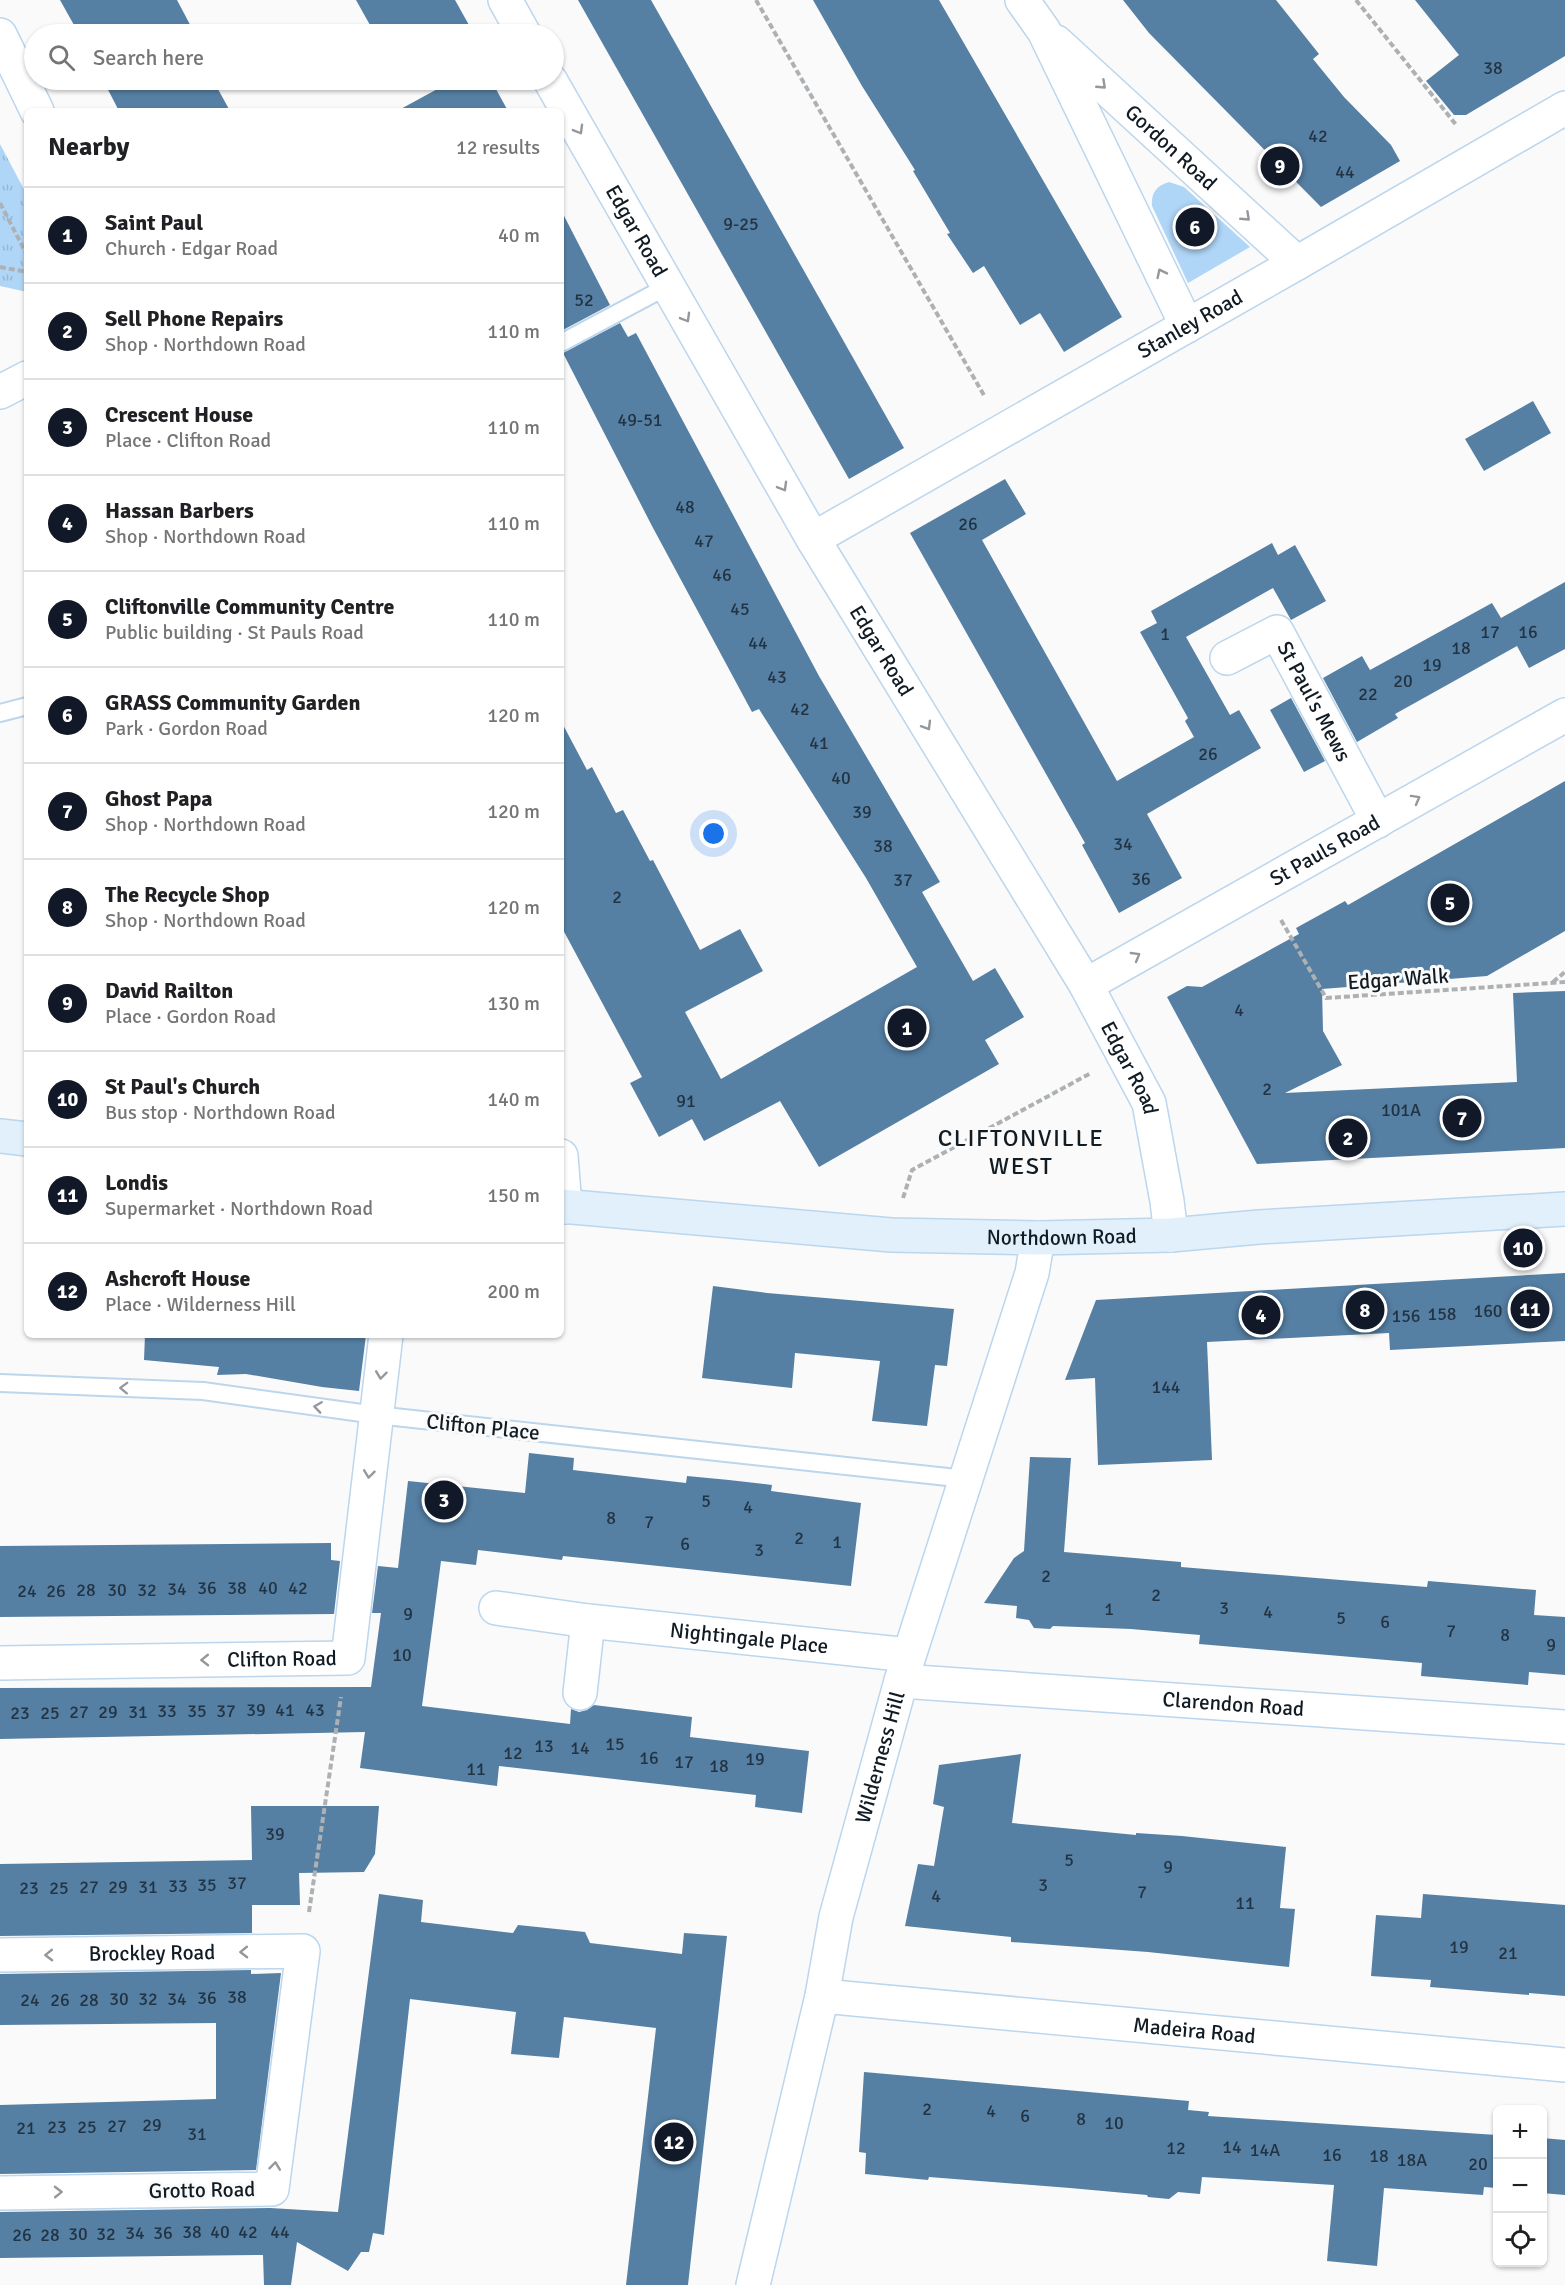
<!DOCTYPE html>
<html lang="en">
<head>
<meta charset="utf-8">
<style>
	:root { --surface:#fff; --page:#f2f2f2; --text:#202124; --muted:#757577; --line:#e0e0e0; --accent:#111827 }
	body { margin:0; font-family:Signika,sans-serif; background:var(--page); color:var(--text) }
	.controls { position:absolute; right:18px; bottom:18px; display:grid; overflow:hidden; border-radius:9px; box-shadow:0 2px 4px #0004 }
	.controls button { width:54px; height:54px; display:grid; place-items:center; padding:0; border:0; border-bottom:2px solid var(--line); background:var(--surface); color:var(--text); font:30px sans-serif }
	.you { position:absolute; left:714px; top:834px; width:21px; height:21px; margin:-15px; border:4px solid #fff; border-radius:50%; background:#1a73e8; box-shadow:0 0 0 9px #1a73e833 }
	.badge { display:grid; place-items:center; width:39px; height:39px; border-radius:50%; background:var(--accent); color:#fff; font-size:20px; font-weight:700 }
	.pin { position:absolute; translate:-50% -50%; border:3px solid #fff; box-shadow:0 2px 6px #0006 }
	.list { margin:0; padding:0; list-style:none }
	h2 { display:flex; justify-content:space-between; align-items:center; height:78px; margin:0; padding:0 24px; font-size:26px }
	h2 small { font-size:20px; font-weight:400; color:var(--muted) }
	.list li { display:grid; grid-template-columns:39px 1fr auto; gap:18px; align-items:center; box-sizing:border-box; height:96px; padding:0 24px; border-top:2px solid var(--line) }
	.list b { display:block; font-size:22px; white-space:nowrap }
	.list p { margin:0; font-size:20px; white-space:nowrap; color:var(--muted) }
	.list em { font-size:20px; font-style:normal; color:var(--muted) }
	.icon { flex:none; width:33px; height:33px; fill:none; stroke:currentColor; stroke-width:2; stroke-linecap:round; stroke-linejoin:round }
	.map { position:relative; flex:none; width:1565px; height:2285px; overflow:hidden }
	.search { position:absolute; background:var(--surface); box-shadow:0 2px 4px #0004; left:24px; top:24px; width:540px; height:66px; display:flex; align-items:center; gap:15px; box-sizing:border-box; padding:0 21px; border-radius:33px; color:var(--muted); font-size:22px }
	.panel { position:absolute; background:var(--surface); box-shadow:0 2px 4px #0004; left:24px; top:108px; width:540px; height:1230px; border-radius:9px }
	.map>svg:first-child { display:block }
	.park { fill:url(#park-tufts) }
	.garden { fill:#b0d6f7 }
	.building { fill:#557fa3 }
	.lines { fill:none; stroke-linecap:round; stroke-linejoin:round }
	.lane-casing { stroke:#bbd6ed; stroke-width:20 }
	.street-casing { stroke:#bbd6ed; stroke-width:36 }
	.secondary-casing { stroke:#bbd6ed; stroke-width:36 }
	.path { stroke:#adb1b3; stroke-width:4; stroke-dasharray:6 3; stroke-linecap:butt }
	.lane { stroke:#fff; stroke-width:16 }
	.street { stroke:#fff; stroke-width:33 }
	.secondary { stroke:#e2f0fb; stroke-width:33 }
	.oneway { stroke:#94989c }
	.labels { text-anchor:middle; stroke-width:6; stroke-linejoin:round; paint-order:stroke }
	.number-label { font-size:18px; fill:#223443 }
	.street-label { font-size:21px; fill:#111b23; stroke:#fafafa }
	.quarter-label { font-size:24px; letter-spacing:1.5px; fill:#111b23; stroke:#fafafa }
</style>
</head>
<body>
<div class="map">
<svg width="1565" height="2285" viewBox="0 0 1565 2285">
	<defs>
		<pattern id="park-tufts" width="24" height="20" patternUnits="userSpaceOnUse" patternTransform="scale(1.5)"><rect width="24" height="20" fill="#b0d6f7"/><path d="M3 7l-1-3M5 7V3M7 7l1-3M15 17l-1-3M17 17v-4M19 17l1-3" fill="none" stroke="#96b7d3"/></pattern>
	</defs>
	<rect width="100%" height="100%" fill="#fafafa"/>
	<path class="park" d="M0 144 27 195V292L0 286Z"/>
	<path class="garden" d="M1169 182 1184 187 1250 247 1188 283 1152 206C1151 193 1156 186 1169 182Z"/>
	<g class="building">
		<path d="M60 0H177L195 34H79Z"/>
		<path d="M356 0H455L474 34H375Z"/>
		<path d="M578 0H651L904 448 849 479Z"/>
		<path d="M813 0H939L1122 317 1064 352 1040 313 1020 325 984 266 973 273 947 234 950 233 913 171 915 170 862 86Z"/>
		<path d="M1123 0H1276L1319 54 1313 59 1344 97 1391 145 1400 161 1321 207 1149 33Z"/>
		<path d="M1415 0H1565V56L1466 115H1454L1426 81 1459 55Z"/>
		<path d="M103 80H213L230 111H119Z"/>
		<path d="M454 80H491L508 111H397Z"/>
		<path d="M561 210 610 305 561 331Z"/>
		<path d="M620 323 628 337 636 333 819 676 940 882 922 892 973 981 995 968 1024 1017 985 1040 999 1064 819 1167 780 1101 704 1141 692 1119 659 1137 630 1083 642 1077 561 926V721L587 770 592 767 616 813 623 810 650 861 653 860 700 950 740 929 763 971 685 1012 721 1079 917 967 866 878 759 709 752 712 652 526 563 353Z"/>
		<path d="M1533 401 1551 433 1484 471 1465 439Z"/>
		<path d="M1005 479 1026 514 982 540 1117 781 1194 737 1185 721 1188 718 1140 632 1157 623 1151 611 1272 543 1278 555 1295 545 1326 601 1291 620 1273 588 1186 637 1230 715 1239 710 1261 748 1147 814 1182 878 1119 913 1082 845 1085 843 910 533Z"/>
		<path d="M1565 582V649L1529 668 1517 646 1395 714 1398 718 1357 742 1323 678 1362 656 1370 670 1492 603 1501 618Z"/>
		<path d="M1291 698 1325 761 1304 772 1270 710Z"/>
		<path d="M1565 781V931L1487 976 1322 989 1323 1031 1342 1065 1285 1093 1517 1082 1513 993 1565 991V1148L1257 1164 1167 997 1187 986 1202 987 1299 934 1296 928 1345 901 1348 905Z"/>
		<path d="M1565 1273V1341L1390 1350 1389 1333 1207 1342 1212 1460 1098 1465 1095 1378 1065 1380 1096 1300Z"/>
		<path d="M713 1286 767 1293 954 1309 947 1366 935 1365 927 1426 872 1421 880 1361 795 1353 792 1388 702 1378Z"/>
		<path d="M145 1335H366L359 1391 322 1387 246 1374 217 1375 219 1367 144 1360Z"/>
		<path d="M529 1453 574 1458 573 1470 686 1483 687 1476 729 1480 772 1485 771 1491 861 1503 851 1586 563 1556 562 1560 478 1550 476 1565 441 1561 422 1706 570 1724 571 1709 579 1712 587 1710 594 1705 692 1717 690 1737 809 1751 802 1813 755 1807 756 1795 499 1766 497 1786 360 1768 365 1732 0 1739V1688L371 1687 381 1613H372L378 1566 398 1568 408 1481 525 1493Z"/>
		<path d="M1030 1457 1071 1458 1064 1552 1181 1562V1567L1427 1587 1428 1581 1536 1590 1534 1615 1565 1617V1675L1529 1672 1528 1685 1421 1676 1422 1663 1199 1644 1200 1635 1131 1629 1053 1626 1050 1629 1034 1628 1029 1620 1016 1618 1017 1606 984 1603 1014 1558 1024 1551Z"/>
		<path d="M331 1543V1560L340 1561 334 1614 0 1617V1546Z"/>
		<path d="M1021 1754 1012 1823 1136 1835V1833L1182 1836 1286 1847 1280 1908 1295 1909 1289 1967 1148 1952 1011 1942V1937L905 1926 918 1864 934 1866 944 1807 933 1804 939 1765Z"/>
		<path d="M251 1806H379L375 1854 364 1872 299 1873 300 1905H252V1933L0 1936V1864L252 1860Z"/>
		<path d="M379 1894 423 1900 421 1922 513 1933 518 1925 585 1932 590 1943 682 1954 684 1933 727 1936 688 2285H626L656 2028 564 2017 559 2058 511 2054 516 2012 410 1999 384 2235 373 2233 369 2252H361L348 2271 297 2242 291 2285H264L263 2255 0 2258V2212L270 2208 338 2212Z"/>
		<path d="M1423 1894 1565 1905V1996L1529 1993V1995L1430 1987 1431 1980 1371 1976 1376 1915 1421 1918Z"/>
		<path d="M251 1970V1974L281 1973 256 2170 0 2174V2105L216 2099V2023L0 2025V1974Z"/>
		<path d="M864 2072 1189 2101 1188 2110 1209 2112 1208 2116 1497 2135V2188L1484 2187 1483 2195 1384 2188 1377 2266 1327 2261 1334 2185 1202 2177 1200 2194 1178 2192 1169 2199 1148 2197 1147 2195 1070 2188 929 2177 928 2180 865 2174 866 2153 859 2152Z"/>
		<path d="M1542 2138 1565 2140V2195L1542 2193Z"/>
	</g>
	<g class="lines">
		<defs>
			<g id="lane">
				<path d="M561 343 668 286"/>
				<path d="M0 713 27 706"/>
				<path d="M0 1383 203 1391 376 1415 966 1479"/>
			</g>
			<g id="street">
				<path d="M505 0 524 34"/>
				<path d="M1022 0 1044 31 1187 326"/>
				<path d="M0 35 37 111"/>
				<path id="s1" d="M1056 42 1297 263"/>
				<path id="s2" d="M550 80 813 539 1086 985 1149 1103 1167 1201 1171 1235"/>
				<path d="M0 392 27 378"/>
				<path id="s3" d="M813 539 1297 263 1565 108"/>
				<path id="s4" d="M1227 658 1277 632 1378 821"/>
				<path id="s5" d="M1086 985 1565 715"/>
				<path d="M561 1156 565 1207"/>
				<path id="s6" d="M496 1608 588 1621 909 1655"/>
				<path id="s7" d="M0 1663 348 1658 386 1335"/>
				<path id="s8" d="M901 1681 1565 1727"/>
				<path d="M580 1693 588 1621"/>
				<path id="s9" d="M0 1955 303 1951 272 2189 0 2193"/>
				<path id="s10" d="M822 1996 1565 2065"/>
				<path id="s11" d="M753 2285 822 1996 836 1917 901 1681 1032 1273 1038 1238"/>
			</g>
			<g id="secondary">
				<path d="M0 1136 27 1139"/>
				<path id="s12" d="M561 1206 891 1235 1038 1238 1171 1235 1259 1227 1565 1209"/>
			</g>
		</defs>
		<use href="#lane" class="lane-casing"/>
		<use href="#street" class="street-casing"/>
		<use href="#secondary" class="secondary-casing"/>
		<g class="path">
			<path d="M756 0 985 397"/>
			<path d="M1356 0 1457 126"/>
			<path d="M0 203 27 255"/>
			<path d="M0 267 27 272"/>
			<path d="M1281 920 1326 998 1565 982"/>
			<path d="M1553 982 1565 972"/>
			<path d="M903 1198 912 1170 1091 1073"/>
			<path d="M309 1912 341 1697"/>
		</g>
		<use href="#lane" class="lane"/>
		<use href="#street" class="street"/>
		<use href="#secondary" class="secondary"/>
	</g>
	<defs><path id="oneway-chevron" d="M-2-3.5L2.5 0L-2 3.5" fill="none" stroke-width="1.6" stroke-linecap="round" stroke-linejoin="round" transform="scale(1.5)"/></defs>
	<g class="oneway">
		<use href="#oneway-chevron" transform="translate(1102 85) rotate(43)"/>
		<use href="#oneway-chevron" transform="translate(579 130) rotate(60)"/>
		<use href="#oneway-chevron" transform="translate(1246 217) rotate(43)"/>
		<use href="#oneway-chevron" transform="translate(1161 273) rotate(-116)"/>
		<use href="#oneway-chevron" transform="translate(686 318) rotate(60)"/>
		<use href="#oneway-chevron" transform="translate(783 487) rotate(60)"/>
		<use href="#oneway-chevron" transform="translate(927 726) rotate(59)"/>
		<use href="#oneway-chevron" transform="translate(1416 799) rotate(-29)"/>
		<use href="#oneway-chevron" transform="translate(1136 956) rotate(-30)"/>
		<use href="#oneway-chevron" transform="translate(381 1375) rotate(97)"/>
		<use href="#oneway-chevron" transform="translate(124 1388) rotate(-178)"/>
		<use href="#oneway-chevron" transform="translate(318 1407) rotate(-172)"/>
		<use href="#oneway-chevron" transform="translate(369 1474) rotate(97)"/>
		<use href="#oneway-chevron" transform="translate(205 1660) rotate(179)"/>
		<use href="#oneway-chevron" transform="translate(244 1952) rotate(179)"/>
		<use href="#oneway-chevron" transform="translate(49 1955) rotate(179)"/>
		<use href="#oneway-chevron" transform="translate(275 2166) rotate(-83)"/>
		<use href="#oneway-chevron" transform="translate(58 2192) rotate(-1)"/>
	</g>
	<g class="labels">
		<g class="number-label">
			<text x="1493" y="74">38</text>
			<text x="1318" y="142">42</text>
			<text x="1345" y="178">44</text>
			<text x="741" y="230">9-25</text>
			<text x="584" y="306">52</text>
			<text x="640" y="426">49-51</text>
			<text x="685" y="513">48</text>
			<text x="968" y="530">26</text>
			<text x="704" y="547">47</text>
			<text x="722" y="581">46</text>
			<text x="740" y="615">45</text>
			<text x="1490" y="638">17</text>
			<text x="1528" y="638">16</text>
			<text x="1165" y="640">1</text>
			<text x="758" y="649">44</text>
			<text x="1461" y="654">18</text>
			<text x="1432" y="671">19</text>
			<text x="777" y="683">43</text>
			<text x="1403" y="687">20</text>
			<text x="1368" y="700">22</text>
			<text x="800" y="715">42</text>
			<text x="819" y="749">41</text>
			<text x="1208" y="760">26</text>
			<text x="841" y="784">40</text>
			<text x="862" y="818">39</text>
			<text x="1123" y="850">34</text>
			<text x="883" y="852">38</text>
			<text x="1141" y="885">36</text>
			<text x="903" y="886">37</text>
			<text x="617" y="903">2</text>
			<text x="1239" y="1016">4</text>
			<text x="1267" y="1095">2</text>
			<text x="686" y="1107">91</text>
			<text x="1401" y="1116">101A</text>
			<text x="1488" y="1317">160</text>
			<text x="1442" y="1320">158</text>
			<text x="1406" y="1322">156</text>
			<text x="1166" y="1393">144</text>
			<text x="706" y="1507">5</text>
			<text x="748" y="1513">4</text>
			<text x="611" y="1524">8</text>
			<text x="649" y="1528">7</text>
			<text x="799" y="1544">2</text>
			<text x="837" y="1548">1</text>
			<text x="685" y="1550">6</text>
			<text x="759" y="1556">3</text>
			<text x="1046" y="1582">2</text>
			<text x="207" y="1594">36</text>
			<text x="237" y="1594">38</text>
			<text x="268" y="1594">40</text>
			<text x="298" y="1594">42</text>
			<text x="177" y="1595">34</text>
			<text x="86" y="1596">28</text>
			<text x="117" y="1596">30</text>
			<text x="147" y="1596">32</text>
			<text x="27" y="1597">24</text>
			<text x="56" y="1597">26</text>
			<text x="1156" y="1601">2</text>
			<text x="1224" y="1614">3</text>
			<text x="1109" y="1615">1</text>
			<text x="1268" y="1618">4</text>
			<text x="408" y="1620">9</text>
			<text x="1341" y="1624">5</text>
			<text x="1385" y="1628">6</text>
			<text x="1451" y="1637">7</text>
			<text x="1505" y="1641">8</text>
			<text x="1551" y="1651">9</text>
			<text x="402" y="1661">10</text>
			<text x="256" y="1716">39</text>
			<text x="285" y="1716">41</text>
			<text x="315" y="1716">43</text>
			<text x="167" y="1717">33</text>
			<text x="197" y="1717">35</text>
			<text x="226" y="1717">37</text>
			<text x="79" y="1718">27</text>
			<text x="108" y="1718">29</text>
			<text x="138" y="1718">31</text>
			<text x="20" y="1719">23</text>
			<text x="50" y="1719">25</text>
			<text x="615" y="1750">15</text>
			<text x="544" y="1752">13</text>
			<text x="580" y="1754">14</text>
			<text x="513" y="1759">12</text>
			<text x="649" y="1764">16</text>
			<text x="755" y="1765">19</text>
			<text x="684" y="1768">17</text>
			<text x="719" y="1772">18</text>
			<text x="476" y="1775">11</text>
			<text x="275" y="1840">39</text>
			<text x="1069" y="1866">5</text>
			<text x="1168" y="1873">9</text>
			<text x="237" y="1889">37</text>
			<text x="207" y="1891">35</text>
			<text x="1043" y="1891">3</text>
			<text x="178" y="1892">33</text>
			<text x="89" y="1893">27</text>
			<text x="118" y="1893">29</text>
			<text x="148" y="1893">31</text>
			<text x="29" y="1894">23</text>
			<text x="59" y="1894">25</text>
			<text x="1142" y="1898">7</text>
			<text x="936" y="1902">4</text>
			<text x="1245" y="1909">11</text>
			<text x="1459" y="1953">19</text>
			<text x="1508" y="1959">21</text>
			<text x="237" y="2003">38</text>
			<text x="207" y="2004">36</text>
			<text x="119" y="2005">30</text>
			<text x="148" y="2005">32</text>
			<text x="177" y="2005">34</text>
			<text x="30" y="2006">24</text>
			<text x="60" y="2006">26</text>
			<text x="89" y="2006">28</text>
			<text x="927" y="2115">2</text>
			<text x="991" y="2117">4</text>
			<text x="1025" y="2122">6</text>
			<text x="1081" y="2125">8</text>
			<text x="1114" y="2129">10</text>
			<text x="152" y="2131">29</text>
			<text x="117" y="2132">27</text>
			<text x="57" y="2133">23</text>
			<text x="87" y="2133">25</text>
			<text x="26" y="2134">21</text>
			<text x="197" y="2140">31</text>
			<text x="1232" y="2153">14</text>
			<text x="1176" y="2154">12</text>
			<text x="1265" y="2156">14A</text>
			<text x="1332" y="2161">16</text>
			<text x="1379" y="2162">18</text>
			<text x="1412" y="2166">18A</text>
			<text x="1478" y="2170">20</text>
			<text x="192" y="2238">38</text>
			<text x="220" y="2238">40</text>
			<text x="248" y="2238">42</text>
			<text x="280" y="2238">44</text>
			<text x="135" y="2239">34</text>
			<text x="163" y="2239">36</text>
			<text x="78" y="2240">30</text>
			<text x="106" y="2240">32</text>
			<text x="22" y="2241">26</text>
			<text x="50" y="2241">28</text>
		</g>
		<g class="street-label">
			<text dy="7" stroke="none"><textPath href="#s1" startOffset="156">Gordon Road</textPath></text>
			<text dy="7" stroke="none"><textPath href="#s2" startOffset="174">Edgar Road</textPath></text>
			<text dy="7" stroke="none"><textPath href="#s3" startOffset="434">Stanley Road</textPath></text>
			<text dy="7" stroke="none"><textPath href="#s2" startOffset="660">Edgar Road</textPath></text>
			<text dy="7" stroke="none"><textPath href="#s4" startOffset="135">St Paul's Mews</textPath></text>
			<text dy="7" stroke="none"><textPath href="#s5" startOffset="274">St Pauls Road</textPath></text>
			<text transform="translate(1398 979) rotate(-4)" y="7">Edgar Walk</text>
			<text dy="7" stroke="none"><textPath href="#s2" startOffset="1146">Edgar Road</textPath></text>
			<text dy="7" stroke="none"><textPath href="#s12" startOffset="502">Northdown Road</textPath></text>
			<text transform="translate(483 1427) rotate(6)" y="7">Clifton Place</text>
			<text dy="7" stroke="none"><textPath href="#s6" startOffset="255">Nightingale Place</textPath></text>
			<text dy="7" stroke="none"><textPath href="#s7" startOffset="282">Clifton Road</textPath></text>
			<text dy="7" stroke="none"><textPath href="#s8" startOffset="333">Clarendon Road</textPath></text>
			<text dy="7" stroke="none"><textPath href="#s11" startOffset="543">Wilderness Hill</textPath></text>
			<text dy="7" stroke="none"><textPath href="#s9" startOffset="152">Brockley Road</textPath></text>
			<text dy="7" stroke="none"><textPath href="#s10" startOffset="374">Madeira Road</textPath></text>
			<text transform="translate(202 2190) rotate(-1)" y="7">Grotto Road</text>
		</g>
		<g class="quarter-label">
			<text x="1021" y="1146">CLIFTONVILLE<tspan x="1021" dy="28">WEST</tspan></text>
		</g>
	</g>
</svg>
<div class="controls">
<button>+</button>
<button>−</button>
<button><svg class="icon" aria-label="locate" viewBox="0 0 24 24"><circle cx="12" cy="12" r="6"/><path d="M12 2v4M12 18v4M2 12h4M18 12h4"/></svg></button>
</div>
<div class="you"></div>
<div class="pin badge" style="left:907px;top:1028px">1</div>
<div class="pin badge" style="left:1348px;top:1138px">2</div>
<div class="pin badge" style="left:444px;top:1500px">3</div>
<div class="pin badge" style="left:1261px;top:1315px">4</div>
<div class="pin badge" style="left:1450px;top:903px">5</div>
<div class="pin badge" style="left:1195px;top:227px">6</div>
<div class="pin badge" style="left:1462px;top:1118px">7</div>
<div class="pin badge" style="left:1365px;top:1310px">8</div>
<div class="pin badge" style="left:1280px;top:166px">9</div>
<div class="pin badge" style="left:1523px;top:1248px">10</div>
<div class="pin badge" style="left:1530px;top:1309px">11</div>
<div class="pin badge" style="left:674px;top:2142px">12</div>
<div class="search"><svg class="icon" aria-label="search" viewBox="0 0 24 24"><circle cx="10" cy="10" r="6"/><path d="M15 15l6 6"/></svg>Search here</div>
<section class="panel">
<h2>Nearby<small>12 results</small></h2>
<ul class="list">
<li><span class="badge">1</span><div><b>Saint Paul</b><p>Church · Edgar Road</p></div><em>40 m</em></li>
<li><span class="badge">2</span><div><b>Sell Phone Repairs</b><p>Shop · Northdown Road</p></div><em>110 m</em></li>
<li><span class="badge">3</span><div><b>Crescent House</b><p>Place · Clifton Road</p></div><em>110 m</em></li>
<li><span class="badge">4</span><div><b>Hassan Barbers</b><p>Shop · Northdown Road</p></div><em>110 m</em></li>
<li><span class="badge">5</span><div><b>Cliftonville Community Centre</b><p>Public building · St Pauls Road</p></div><em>110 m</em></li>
<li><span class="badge">6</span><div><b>GRASS Community Garden</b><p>Park · Gordon Road</p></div><em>120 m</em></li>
<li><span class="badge">7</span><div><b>Ghost Papa</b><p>Shop · Northdown Road</p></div><em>120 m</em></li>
<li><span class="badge">8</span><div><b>The Recycle Shop</b><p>Shop · Northdown Road</p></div><em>120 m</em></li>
<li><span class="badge">9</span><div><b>David Railton</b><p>Place · Gordon Road</p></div><em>130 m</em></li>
<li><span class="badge">10</span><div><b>St Paul's Church</b><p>Bus stop · Northdown Road</p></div><em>140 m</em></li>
<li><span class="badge">11</span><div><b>Londis</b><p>Supermarket · Northdown Road</p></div><em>150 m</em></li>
<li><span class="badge">12</span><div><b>Ashcroft House</b><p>Place · Wilderness Hill</p></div><em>200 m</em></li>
</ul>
</section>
</div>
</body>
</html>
